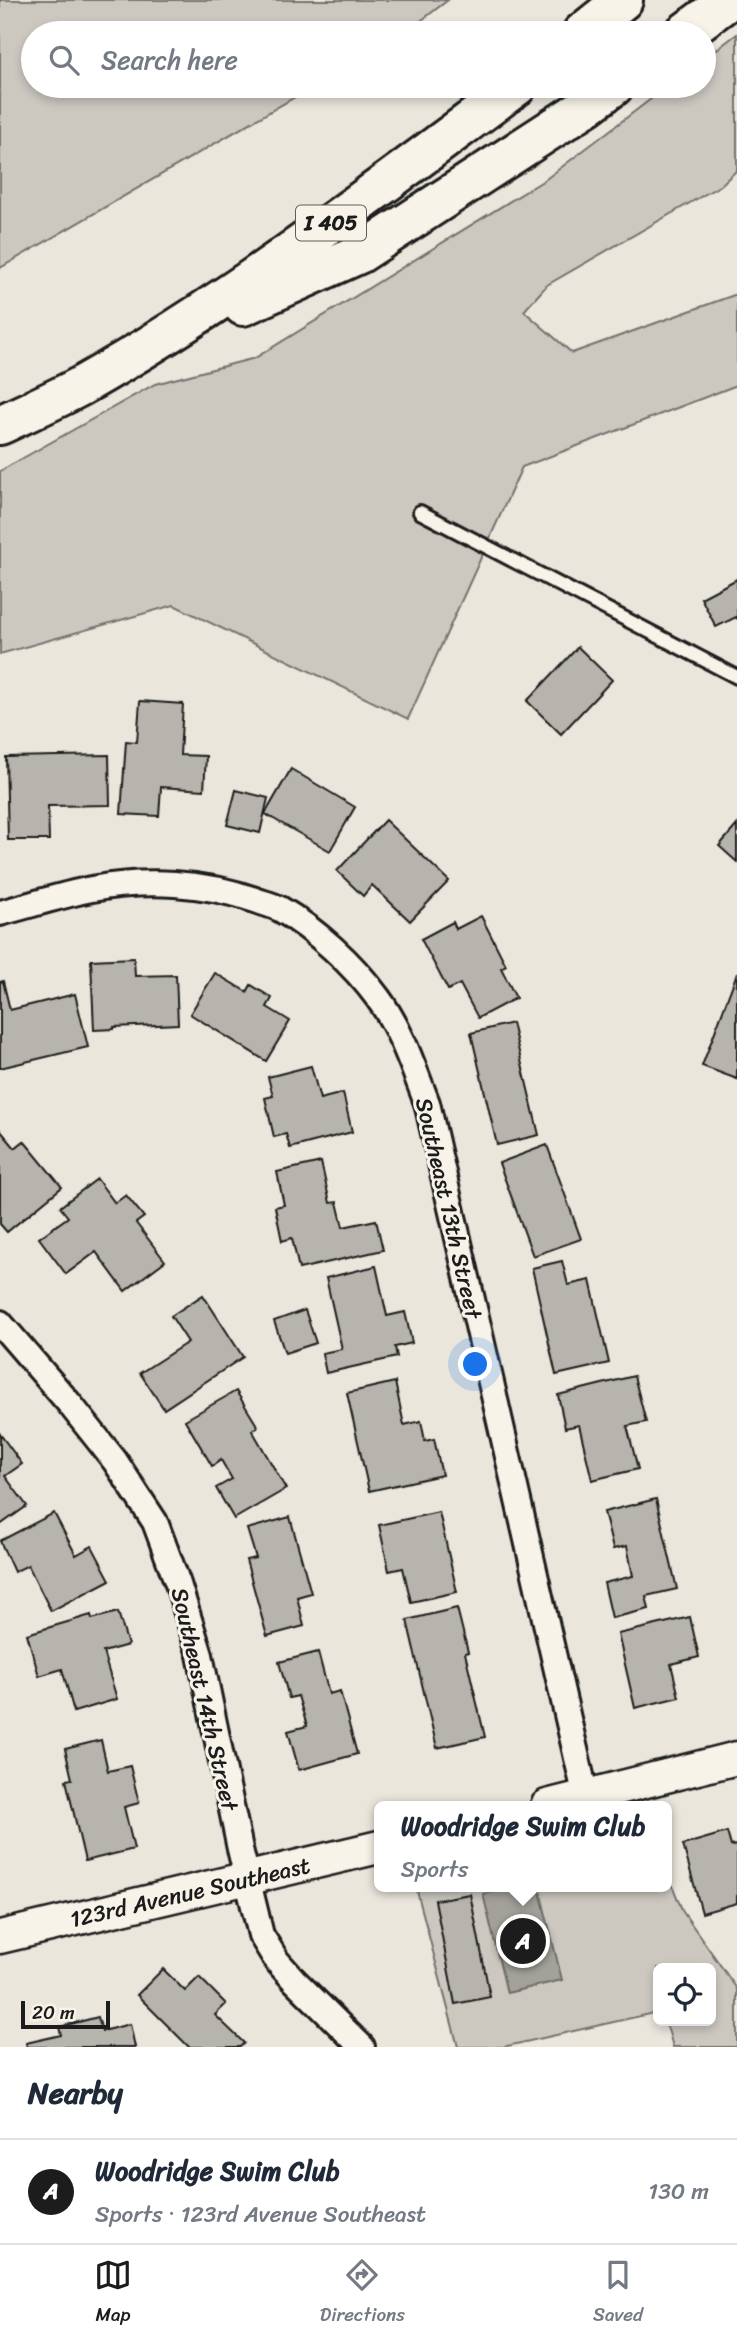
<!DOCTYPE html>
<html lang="en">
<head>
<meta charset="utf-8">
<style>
	:root { --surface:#fff; --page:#f6f6f7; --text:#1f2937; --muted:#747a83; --line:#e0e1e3; --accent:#1c1c1c }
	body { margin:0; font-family:Sriracha,sans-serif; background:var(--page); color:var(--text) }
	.controls { position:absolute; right:21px; bottom:21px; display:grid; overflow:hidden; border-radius:10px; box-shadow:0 4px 10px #0003 }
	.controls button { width:63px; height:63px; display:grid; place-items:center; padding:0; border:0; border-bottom:2px solid var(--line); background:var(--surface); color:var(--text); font:35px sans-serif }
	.scale { position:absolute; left:21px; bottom:18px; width:89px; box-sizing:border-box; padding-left:7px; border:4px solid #1c1c1c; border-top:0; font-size:19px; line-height:24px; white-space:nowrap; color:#1c1c1c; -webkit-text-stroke:5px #f7f3e8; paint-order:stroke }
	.you { position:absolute; left:476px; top:1365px; width:24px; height:24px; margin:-18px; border:5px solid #fff; border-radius:50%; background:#1a73e8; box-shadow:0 0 0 10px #1a73e833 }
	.badge { display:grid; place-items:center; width:46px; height:46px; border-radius:50%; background:var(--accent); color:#fff; font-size:23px; font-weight:700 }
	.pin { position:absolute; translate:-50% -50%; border:4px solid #fff; box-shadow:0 2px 7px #0006 }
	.popup { position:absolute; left:374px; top:1801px; width:298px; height:91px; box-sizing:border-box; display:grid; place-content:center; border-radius:10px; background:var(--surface); filter:drop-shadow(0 2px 5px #0005); font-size:23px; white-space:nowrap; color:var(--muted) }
	.popup b { font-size:26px; color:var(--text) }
	.popup::after { content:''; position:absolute; left:50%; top:100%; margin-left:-14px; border:14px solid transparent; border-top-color:var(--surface) }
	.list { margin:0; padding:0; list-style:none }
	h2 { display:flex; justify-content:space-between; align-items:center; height:91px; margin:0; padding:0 28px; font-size:30px }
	h2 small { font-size:23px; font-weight:400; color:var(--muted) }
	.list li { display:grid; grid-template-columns:46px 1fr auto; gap:21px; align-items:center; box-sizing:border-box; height:105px; padding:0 28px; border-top:2px solid var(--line) }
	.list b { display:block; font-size:26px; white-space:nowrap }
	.list p { margin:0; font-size:23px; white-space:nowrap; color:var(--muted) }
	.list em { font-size:23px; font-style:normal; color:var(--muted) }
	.icon { flex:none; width:38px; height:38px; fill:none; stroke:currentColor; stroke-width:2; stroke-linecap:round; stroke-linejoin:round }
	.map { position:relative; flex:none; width:737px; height:2047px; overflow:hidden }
	.search { position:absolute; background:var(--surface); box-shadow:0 4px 10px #0003; left:21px; right:21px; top:21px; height:77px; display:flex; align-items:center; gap:18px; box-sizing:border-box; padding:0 24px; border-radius:38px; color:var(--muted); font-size:26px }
	.sheet { height:196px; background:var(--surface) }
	nav { display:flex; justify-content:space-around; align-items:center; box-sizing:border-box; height:98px; border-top:2px solid var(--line); background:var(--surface); font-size:19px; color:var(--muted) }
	nav a { display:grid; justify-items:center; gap:4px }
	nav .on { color:var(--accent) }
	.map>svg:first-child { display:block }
	.green { fill:#ccc8c0; stroke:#74726e; stroke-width:2 }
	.water { fill:#a3a19a; stroke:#6d6c68; stroke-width:2 }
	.building { fill:#b6b4ac; stroke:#1c1c1c; stroke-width:2 }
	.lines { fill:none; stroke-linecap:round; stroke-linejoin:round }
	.service-casing { stroke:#1c1c1c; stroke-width:18 }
	.minor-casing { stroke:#1c1c1c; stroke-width:30 }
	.tertiary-casing { stroke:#1c1c1c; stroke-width:37 }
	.motorway-casing { stroke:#1c1c1c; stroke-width:44 }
	.service { stroke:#f7f3e8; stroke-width:12 }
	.minor { stroke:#f7f3e8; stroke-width:24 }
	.tertiary { stroke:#f7f3e8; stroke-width:32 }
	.motorway { stroke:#f7f3e8; stroke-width:38 }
	.labels { text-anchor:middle; stroke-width:6; stroke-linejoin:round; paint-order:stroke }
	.shield { fill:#f7f3e8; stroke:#5e5c59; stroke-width:2 }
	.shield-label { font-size:21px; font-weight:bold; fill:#1c1c1c }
	.street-label { font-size:23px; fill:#1c1c1c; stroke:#f7f3e8 }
</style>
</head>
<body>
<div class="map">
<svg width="737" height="2047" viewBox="0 0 737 2047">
	<rect width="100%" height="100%" fill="#eae6dc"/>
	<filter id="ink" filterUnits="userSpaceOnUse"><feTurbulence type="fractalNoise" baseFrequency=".0143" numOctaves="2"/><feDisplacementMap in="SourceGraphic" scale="14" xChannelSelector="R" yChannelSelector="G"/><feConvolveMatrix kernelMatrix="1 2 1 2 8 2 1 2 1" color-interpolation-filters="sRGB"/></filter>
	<g filter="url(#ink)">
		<g class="green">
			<path d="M0 0H448L405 33H33V86H314L0 268Z"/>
			<path d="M737 34V170L721 185 547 285 524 311 572 353 737 294V385L522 467 408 719 174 605 0 654V471L155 384 255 358 546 179 668 86H704V59Z"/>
			<path d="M667 1873 683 1912 737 1989V2047H673L668 2029 663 2021H711V1968H658V2012L503 2047H458L416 1887H666Z"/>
		</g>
		<path class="water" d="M513 1887H539L562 1980 507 1993 483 1894Z"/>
		<g class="building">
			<path d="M737 579V619L736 617 716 627 701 598Z"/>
			<path d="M578 647 612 680 561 734 527 701Z"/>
			<path d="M140 701 183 704 180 755 206 756 204 790 161 787 159 816 121 814 126 741 137 742Z"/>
			<path d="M109 755 110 805 48 806 49 840H8L6 757Z"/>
			<path d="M291 769 355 807 330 851 265 814Z"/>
			<path d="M236 790 268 798 260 833 227 825Z"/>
			<path d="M385 820 449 881 410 921 372 885 363 896 337 871Z"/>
			<path d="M737 825V862L719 846Z"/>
			<path d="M481 916 506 965 501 968 516 998 478 1018 460 984 448 990 421 939 453 922 456 929Z"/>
			<path d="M134 958 135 976 176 975 178 1024 114 1027V1029L94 1030 91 960Z"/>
			<path d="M215 973 247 992 251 985 272 998 267 1007 290 1021 266 1061 190 1014Z"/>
			<path d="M737 973V1079L702 1066Z"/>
			<path d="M3 981 10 1010 75 994 88 1047 0 1068V982Z"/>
			<path d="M512 1023 539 1135 497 1145 471 1033Z"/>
			<path d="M311 1066 320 1099 343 1093 352 1132 290 1148 286 1134 274 1137 265 1098 273 1096 268 1077Z"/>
			<path d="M0 1130 15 1148 24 1141 62 1187 7 1232 0 1224Z"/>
			<path d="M547 1145 581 1239 533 1256 499 1163Z"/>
			<path d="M321 1162 330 1203 337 1202 343 1227 376 1220 383 1250 299 1269 292 1238 282 1241 275 1207 284 1205 277 1172Z"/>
			<path d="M97 1179 115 1203 126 1195 144 1217 136 1223 165 1261 125 1291 96 1252 66 1274 39 1238 68 1217 60 1207Z"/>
			<path d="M562 1261 568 1285 590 1280 609 1363 556 1375 532 1268Z"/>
			<path d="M376 1266 387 1316 405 1312 412 1343 395 1347 397 1357 326 1373 322 1353 342 1349 326 1278Z"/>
			<path d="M203 1295 243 1357 164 1409 140 1373 188 1342 171 1316Z"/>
			<path d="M305 1310 316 1343 285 1353 274 1321Z"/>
			<path d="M634 1376 646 1422 627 1426 638 1469 592 1480 579 1425 565 1428 558 1395Z"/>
			<path d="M395 1382 404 1425 421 1421 425 1441 434 1439 442 1475 369 1491 347 1393Z"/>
			<path d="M236 1391 258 1427 252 1430 286 1489 234 1519 216 1488 232 1479 221 1460 212 1466 185 1420Z"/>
			<path d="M0 1434 22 1464 5 1476 27 1506 0 1525Z"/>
			<path d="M656 1499 677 1589 646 1596 649 1609 612 1618 604 1583 633 1576 627 1546 613 1549 604 1512Z"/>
			<path d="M439 1512 457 1592 411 1602 403 1568 389 1571 379 1525Z"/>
			<path d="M54 1513 76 1555 92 1546 110 1580 51 1611 28 1565 14 1572 0 1541Z"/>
			<path d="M290 1517 311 1593 297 1597 304 1626 267 1636 246 1560 256 1558 247 1529Z"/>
			<path d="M457 1608 468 1652 465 1653 485 1737 437 1748 407 1620Z"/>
			<path d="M118 1612 128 1645 103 1652 117 1699 74 1712 62 1669 39 1676 27 1634 91 1615 92 1619Z"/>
			<path d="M690 1617 699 1657 671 1664 679 1697 635 1708 618 1634Z"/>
			<path d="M318 1652 329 1694 340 1691 357 1754 299 1770 288 1731 307 1726 298 1696 289 1698 279 1662Z"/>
			<path d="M101 1740 108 1771 130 1766 139 1803 124 1807 134 1849 85 1861 66 1780 72 1779 65 1749Z"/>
			<path d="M727 1832 731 1846 737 1845V1903L702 1913 683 1845Z"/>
			<path d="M470 1894 490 1997 455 2004 435 1900Z"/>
			<path d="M163 1969 185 1991 199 1977 226 2004 215 2015 244 2043 240 2047H189L137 1995Z"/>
			<path d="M98 2017 102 2031 130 2024 135 2047H27L26 2043 61 2035 59 2027Z"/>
		</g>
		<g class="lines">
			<defs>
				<path id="service" d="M420 512 737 677"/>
				<g id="minor">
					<path d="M0 913C31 905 61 895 92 889 146 879 204 882 255 900 263 903 272 905 280 909 316 930 353 964 378 998 401 1029 413 1067 427 1103L588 1806"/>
					<path d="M0 1323 69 1403 115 1461 155 1522 178 1584 200 1655 240 1849 261 1935 277 1961 294 1980 362 2047"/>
				</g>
				<g id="tertiary">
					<path d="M547 1806 737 1758"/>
					<path d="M0 1937 379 1847"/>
				</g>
				<g id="motorway">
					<path d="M582 33 623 0"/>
					<path d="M684 33 729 0"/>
					<path d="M243 306 359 254 587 106 614 86"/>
					<path d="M0 425C27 412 55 400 81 386 235 299 376 190 517 86"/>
				</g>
			</defs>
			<use href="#service" class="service-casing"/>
			<use href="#minor" class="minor-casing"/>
			<use href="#tertiary" class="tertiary-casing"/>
			<use href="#motorway" class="motorway-casing"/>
			<use href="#service" class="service"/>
			<use href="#minor" class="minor"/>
			<use href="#tertiary" class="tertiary"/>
			<use href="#motorway" class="motorway"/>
		</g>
	</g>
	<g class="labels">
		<rect class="shield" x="296" y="205.5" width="70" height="35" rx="5"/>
		<g class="shield-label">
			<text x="331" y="230">I 405</text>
		</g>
		<g class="street-label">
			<text transform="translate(449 1208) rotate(77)" y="8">Southeast 13th Street</text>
			<text transform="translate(205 1699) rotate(77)" y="8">Southeast 14th Street</text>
			<text transform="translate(190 1892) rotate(-13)" y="8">123rd Avenue Southeast</text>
		</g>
	</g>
</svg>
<div class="controls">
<button><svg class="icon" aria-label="locate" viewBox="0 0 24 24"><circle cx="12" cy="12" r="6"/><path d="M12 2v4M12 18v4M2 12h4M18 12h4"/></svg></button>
</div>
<div class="scale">20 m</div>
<div class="you"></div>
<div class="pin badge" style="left:523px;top:1941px">A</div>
<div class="popup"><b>Woodridge Swim Club</b>Sports</div>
<div class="search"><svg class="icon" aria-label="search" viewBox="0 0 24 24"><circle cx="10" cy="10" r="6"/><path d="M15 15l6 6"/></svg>Search here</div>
</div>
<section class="sheet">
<h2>Nearby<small></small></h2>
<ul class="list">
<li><span class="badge">A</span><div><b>Woodridge Swim Club</b><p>Sports · 123rd Avenue Southeast</p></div><em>130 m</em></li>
</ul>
</section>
<nav>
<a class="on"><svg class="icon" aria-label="map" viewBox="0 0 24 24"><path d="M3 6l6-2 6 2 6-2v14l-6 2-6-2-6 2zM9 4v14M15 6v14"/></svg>Map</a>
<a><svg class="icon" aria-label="directions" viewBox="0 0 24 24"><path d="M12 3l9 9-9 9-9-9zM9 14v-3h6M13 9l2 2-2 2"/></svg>Directions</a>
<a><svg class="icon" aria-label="saved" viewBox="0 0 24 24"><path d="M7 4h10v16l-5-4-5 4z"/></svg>Saved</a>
</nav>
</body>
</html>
